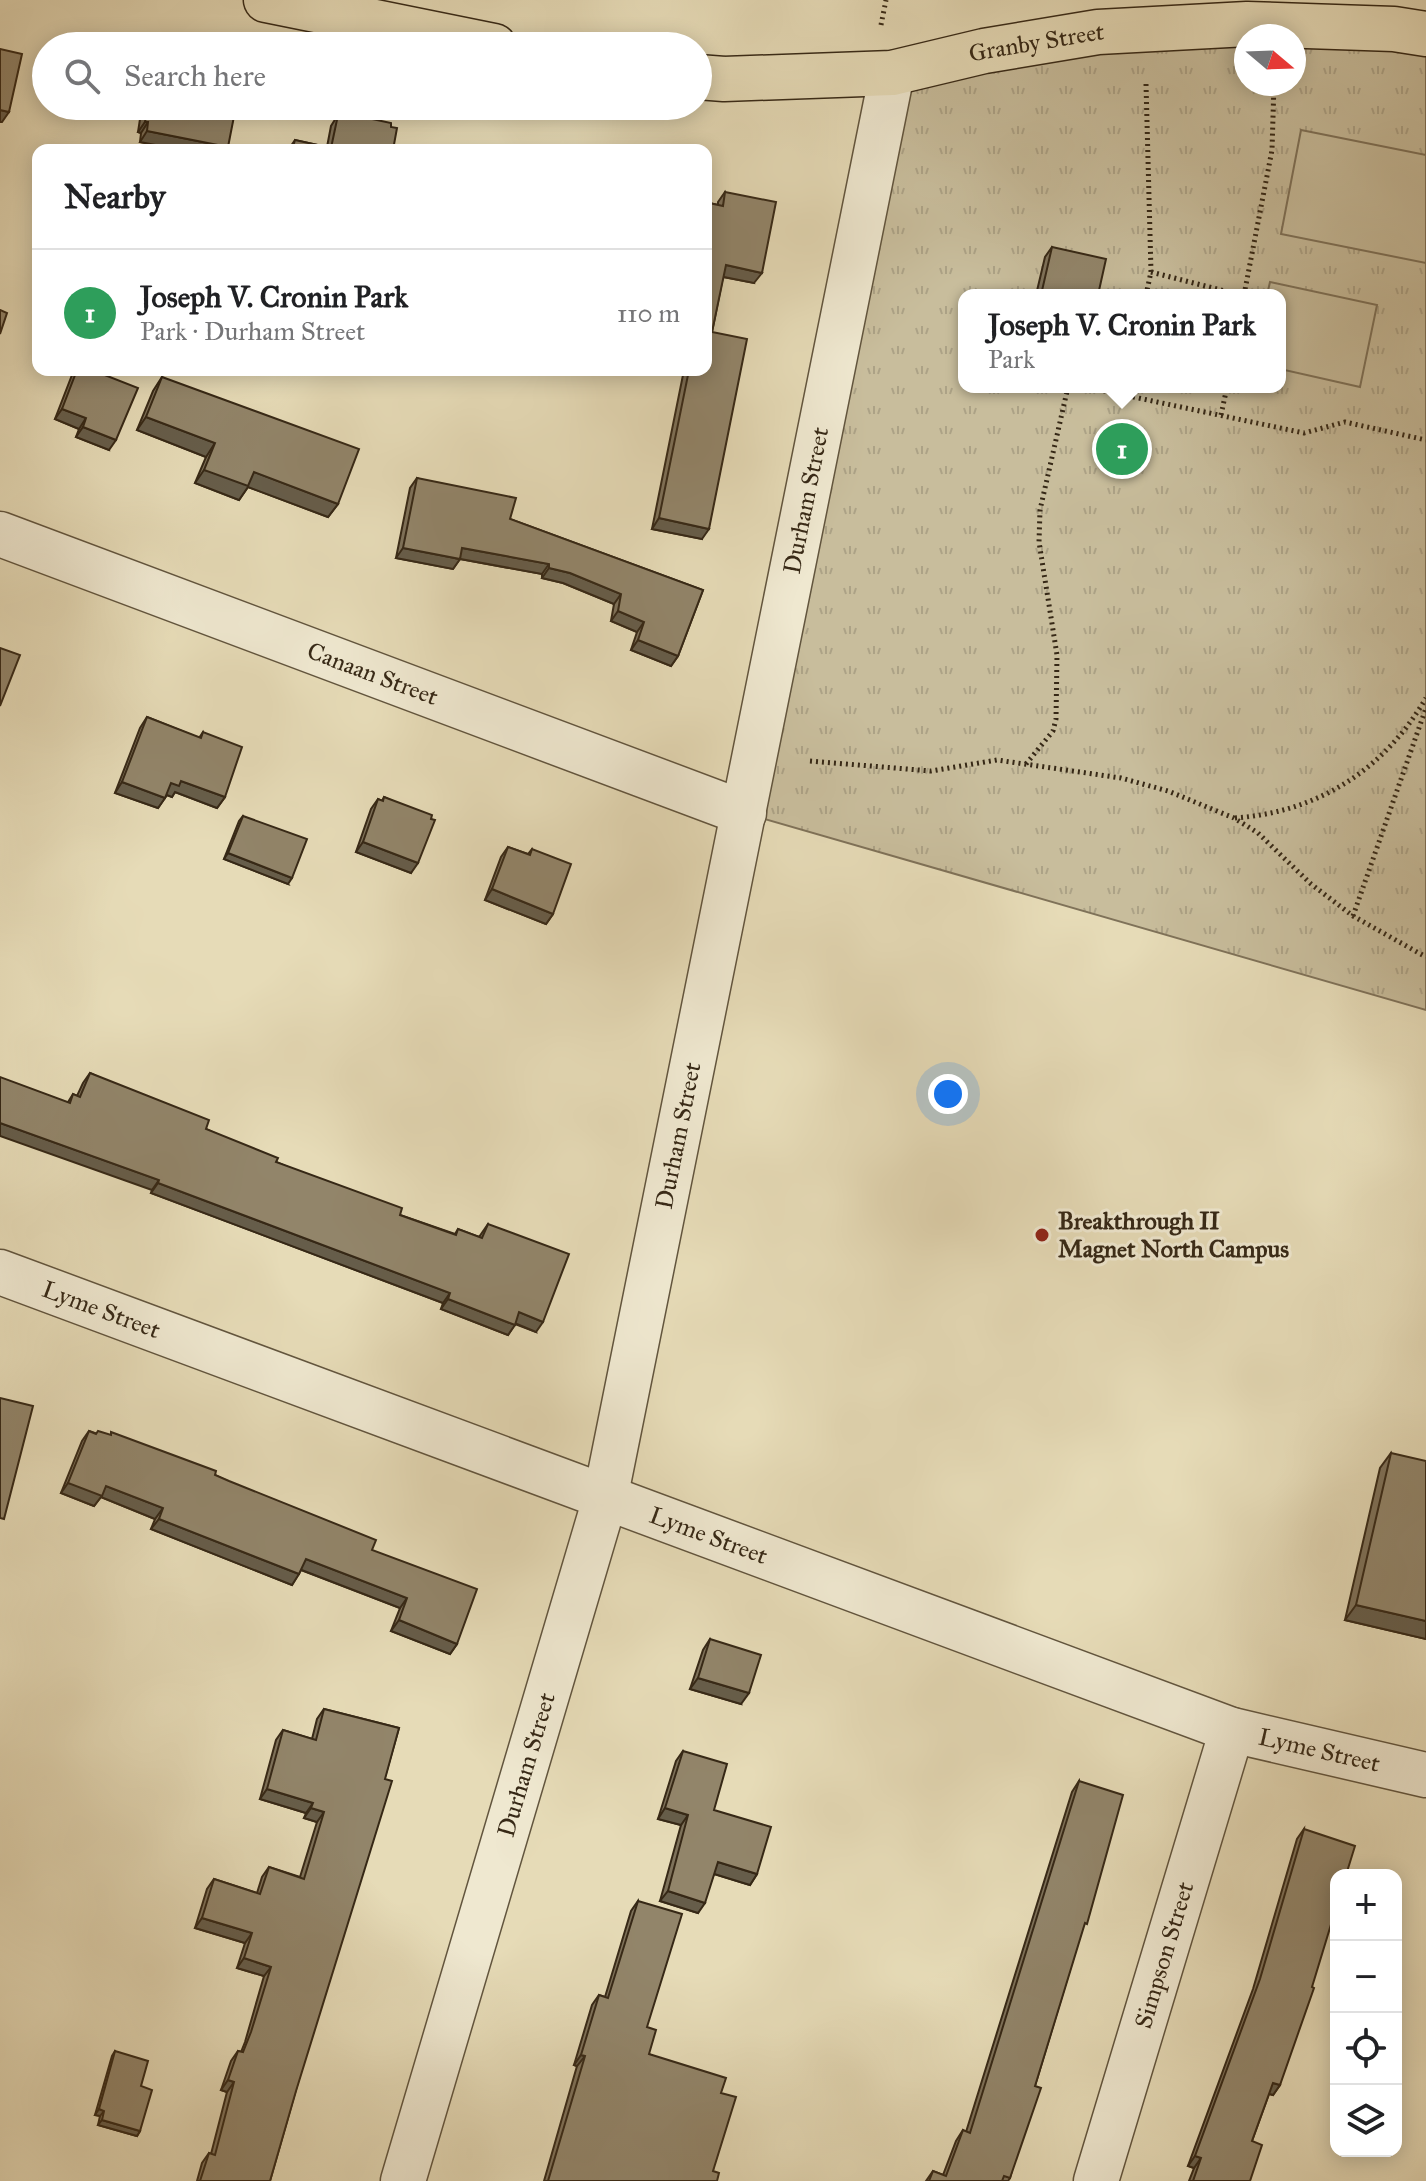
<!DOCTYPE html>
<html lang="en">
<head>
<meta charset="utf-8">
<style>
	:root { --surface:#fff; --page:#f2f2f2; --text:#202124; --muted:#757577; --line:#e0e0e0; --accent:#8f2418 }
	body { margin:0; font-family:"IM FELL Great Primer",serif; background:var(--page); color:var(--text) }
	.controls { position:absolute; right:24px; bottom:24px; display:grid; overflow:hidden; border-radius:16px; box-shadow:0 4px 20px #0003 }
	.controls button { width:72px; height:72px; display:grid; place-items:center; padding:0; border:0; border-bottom:2px solid var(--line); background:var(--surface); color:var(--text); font:40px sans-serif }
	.compass { position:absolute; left:1234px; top:24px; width:72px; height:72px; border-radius:50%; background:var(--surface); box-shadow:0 4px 20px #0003; rotate:109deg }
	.you { position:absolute; left:948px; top:1094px; width:28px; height:28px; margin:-20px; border:6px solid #fff; border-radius:50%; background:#1a73e8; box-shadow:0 0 0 12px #1a73e833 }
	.badge { display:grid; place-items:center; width:52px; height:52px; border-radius:50%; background:var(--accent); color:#fff; font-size:26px; font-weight:700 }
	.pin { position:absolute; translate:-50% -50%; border:4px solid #fff; box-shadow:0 2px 8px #0006 }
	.popup { position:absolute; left:958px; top:289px; width:328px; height:104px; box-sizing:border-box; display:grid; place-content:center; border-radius:16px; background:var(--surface); filter:drop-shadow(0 2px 6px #0005); font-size:26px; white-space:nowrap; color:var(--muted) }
	.popup b { font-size:30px; color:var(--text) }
	.popup::after { content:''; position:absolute; left:50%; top:100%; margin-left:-16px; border:16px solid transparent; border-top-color:var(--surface) }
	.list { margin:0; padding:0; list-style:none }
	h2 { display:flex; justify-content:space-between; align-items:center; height:104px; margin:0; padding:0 32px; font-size:34px }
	h2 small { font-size:26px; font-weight:400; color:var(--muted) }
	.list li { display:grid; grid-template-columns:52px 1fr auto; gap:24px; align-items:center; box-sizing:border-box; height:128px; padding:0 32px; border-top:2px solid var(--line) }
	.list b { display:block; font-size:30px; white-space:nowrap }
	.list p { margin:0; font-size:26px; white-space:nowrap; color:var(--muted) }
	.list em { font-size:26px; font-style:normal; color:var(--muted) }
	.icon { flex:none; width:44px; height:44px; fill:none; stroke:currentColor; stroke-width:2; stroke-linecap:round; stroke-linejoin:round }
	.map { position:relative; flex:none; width:1426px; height:2181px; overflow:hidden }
	.search { position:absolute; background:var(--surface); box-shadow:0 4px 20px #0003; left:32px; top:32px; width:680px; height:88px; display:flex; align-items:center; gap:20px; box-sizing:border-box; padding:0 28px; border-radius:44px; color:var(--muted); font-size:30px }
	.panel { position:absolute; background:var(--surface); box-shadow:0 4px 20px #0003; left:32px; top:144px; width:680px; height:232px; border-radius:16px }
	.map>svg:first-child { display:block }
	.park { fill:url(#park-tufts); stroke:#7f7259; stroke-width:2; fill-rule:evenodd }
	.pitch { fill:#c8bd9c; stroke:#7f7259; stroke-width:2 }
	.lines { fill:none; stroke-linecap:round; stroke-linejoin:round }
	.minor-casing { stroke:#62553e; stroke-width:47 }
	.major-casing { stroke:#362816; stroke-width:47 }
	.path { stroke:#362816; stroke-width:5; stroke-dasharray:2 4; stroke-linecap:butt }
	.minor { stroke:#efe8d0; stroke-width:44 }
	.major { stroke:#e6dbb7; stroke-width:44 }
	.wall { fill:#7e725b; stroke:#362816; stroke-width:2 }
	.shaded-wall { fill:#665d4a; stroke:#362816; stroke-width:2 }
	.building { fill:#92856a; stroke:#362816; stroke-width:2 }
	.poi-dot { fill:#8f2418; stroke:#efe8d0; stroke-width:3 }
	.labels { text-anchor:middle; stroke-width:6; stroke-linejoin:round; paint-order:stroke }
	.street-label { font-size:24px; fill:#362816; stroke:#efe8d0 }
	.poi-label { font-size:24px; font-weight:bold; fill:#362816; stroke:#efe8d0; text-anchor:start }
</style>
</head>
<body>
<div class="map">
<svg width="1426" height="2181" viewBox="0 0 1426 2181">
	<defs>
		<pattern id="park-tufts" width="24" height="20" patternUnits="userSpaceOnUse" patternTransform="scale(2)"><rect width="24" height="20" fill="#c8bd9c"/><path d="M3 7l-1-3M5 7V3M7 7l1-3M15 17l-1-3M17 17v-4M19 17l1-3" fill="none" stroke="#aca286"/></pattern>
	</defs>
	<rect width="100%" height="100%" fill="#e6dbb7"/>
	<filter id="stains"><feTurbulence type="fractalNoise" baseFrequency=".0025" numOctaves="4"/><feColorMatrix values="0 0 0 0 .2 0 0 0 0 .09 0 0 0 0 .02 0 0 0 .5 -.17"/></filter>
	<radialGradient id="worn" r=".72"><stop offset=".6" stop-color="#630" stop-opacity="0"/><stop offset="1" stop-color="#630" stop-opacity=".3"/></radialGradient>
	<path class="park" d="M1247 24 1394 29 1426 34V1010L744 813 892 73 984 51 1098 32ZM1246 36H1294V84H1246ZM964 295H1280V387H964Z"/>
	<g class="pitch">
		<path d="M1301 130 1426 155V263L1281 234Z"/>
		<path d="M1270 282 1377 305 1360 387 1280 369V295H1267Z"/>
	</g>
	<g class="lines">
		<defs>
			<g id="minor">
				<path id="s1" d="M0 534 744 813"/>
				<path id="s2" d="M0 1272 1232 1730 1426 1775"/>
				<path id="s3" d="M403 2181 605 1499 892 73"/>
				<path id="s4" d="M1096 2181 1232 1730"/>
			</g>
			<g id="major">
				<path d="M266 0 494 46"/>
				<path id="s5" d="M698 77 724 79 892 73 984 51 1098 32 1247 24 1394 29 1426 34"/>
			</g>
		</defs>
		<use href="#minor" class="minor-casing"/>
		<use href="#major" class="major-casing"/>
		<g class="path">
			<path d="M881 25 886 0"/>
			<path d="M1146 84 1151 272 1146 295"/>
			<path d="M1151 272 1240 295"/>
			<path d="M1244 295 1272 150 1274 84"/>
			<path d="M1086 387 1304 433 1345 422 1426 440"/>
			<path d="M1221 415 1227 387"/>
			<path d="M810 761 931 771 997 760 1121 778 1168 791 1234 818 1258 833 1311 884 1353 916 1426 957"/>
			<path d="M1026 764 1053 731 1056 719 1057 655 1039 542 1040 510 1068 387"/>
			<path d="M1235 818C1318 812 1384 770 1426 698"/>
			<path d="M1353 916 1426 708"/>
		</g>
		<use href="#minor" class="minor"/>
		<use href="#major" class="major"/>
	</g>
	<g class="wall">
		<path d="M142 106H236L226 150H181L140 142 141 133 138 132Z"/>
		<path d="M344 113 391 127 393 150H288L295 140 327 147 331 126 338 115 341 116Z"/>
		<path d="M725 192 754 283 723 277 712 332 702 539 652 529 684 370H706V208L709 203 718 205V202Z"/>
		<path d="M1052 247 1098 295H1036L1045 257Z"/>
		<path d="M76 370H92L109 450 76 437 79 429 55 419 72 375Z"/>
		<path d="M162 377 338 504 328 517 248 487 239 500 195 483 206 457 137 430 153 391Z"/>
		<path d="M417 478 510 519 703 590 678 656 671 666 631 650 637 632 611 621 614 604 563 583 542 578V574L460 559 453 569 396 558 410 488Z"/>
		<path d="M147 717 199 738 203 732 225 797 217 808 175 792 172 797 167 795 158 808 115 793 140 728Z"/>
		<path d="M384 797 431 819 411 873 356 852 371 809 378 799 382 801Z"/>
		<path d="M243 816 288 884 224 859 239 821Z"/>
		<path d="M508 847 528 854 532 849 553 914 546 924 485 900 501 857Z"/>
		<path d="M90 1073 206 1129 276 1162 400 1215 455 1234 458 1229 479 1237 488 1224 536 1332 515 1324 508 1335 441 1309 443 1303 151 1193 152 1190 68 1102 73 1094 77 1096 83 1083Z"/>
		<path d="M89 1431 215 1475 372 1550 457 1644 450 1654 391 1631 400 1608 301 1570 292 1585 151 1529 155 1519 101 1497 94 1506 61 1493 82 1441Z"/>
		<path d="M1391 1453 1426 1639 1345 1620 1380 1468Z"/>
		<path d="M710 1639 741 1704 690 1689 703 1650Z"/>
		<path d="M324 1709 399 1728 270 2181H197L202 2163 209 2153 211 2154 227 2092 221 2090 231 2061 238 2051 241 2052 245 2042 264 1976 237 1968 245 1943 195 1928 207 1889 214 1879 257 1893 262 1877 269 1867 300 1877 317 1822 304 1818 306 1813 260 1799 276 1740 283 1730 312 1739 317 1719Z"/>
		<path d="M683 1751 714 1810 757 1874 750 1885 714 1874 698 1913 660 1901 681 1825 658 1819 676 1761Z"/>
		<path d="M1079 1781 1082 1930 1035 2086 1010 2178 1008 2181H926L933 2171 943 2175 956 2141 963 2130 966 2132 1072 1792Z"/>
		<path d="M1304 1829 1280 2085 1273 2095 1269 2094 1252 2141 1250 2181H1189L1194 2168 1188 2166 1253 1989 1297 1839Z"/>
		<path d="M638 1901 649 2054 721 2093 713 2171 717 2181H544L577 2066 574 2065 592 2005 599 1995 605 1997 631 1911Z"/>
		<path d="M115 2051 141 2086 140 2131 137 2136 98 2125 100 2116 95 2115 112 2056Z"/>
	</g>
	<g class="shaded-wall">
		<path d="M0 110 9 112 2 122H0Z"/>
		<path d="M145 122H148L141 133 138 132Z"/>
		<path d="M147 131 228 147 226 150H181L140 142Z"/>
		<path d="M726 265 762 273 754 283 719 276Z"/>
		<path d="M62 409 86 418 79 429 55 419Z"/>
		<path d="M146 417 215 443 206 457 137 430Z"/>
		<path d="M83 427 116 440 109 450 76 437Z"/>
		<path d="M204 470 254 472 338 504 328 517 248 487 239 500 195 483Z"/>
		<path d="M659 518 709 529 702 539 652 529Z"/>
		<path d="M403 548 460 559 453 569 396 558Z"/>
		<path d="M462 548 549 564 542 574 455 558Z"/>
		<path d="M549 568 570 573 621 594 614 604 563 583 542 578Z"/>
		<path d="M618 611 644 622 637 632 611 621Z"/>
		<path d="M638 640 678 656 671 666 631 650Z"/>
		<path d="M181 781 225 797 217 808 175 792 172 797 164 794 171 783Z"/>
		<path d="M122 782 165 798 158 808 115 793Z"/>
		<path d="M363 842 418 863 411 873 356 852Z"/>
		<path d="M228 853 292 878 288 884 224 859Z"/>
		<path d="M492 889 553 914 546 924 485 900Z"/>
		<path d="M0 1123 159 1180 152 1190 0 1136Z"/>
		<path d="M158 1183 450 1293 443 1303 151 1193Z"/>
		<path d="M448 1299 515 1325 508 1335 441 1309Z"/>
		<path d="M519 1312 543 1322 536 1332 512 1322Z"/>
		<path d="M68 1483 106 1486 163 1508 155 1519 101 1497 94 1506 61 1493Z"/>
		<path d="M159 1519 299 1574 292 1585 151 1529Z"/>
		<path d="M306 1559 407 1598 400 1608 299 1569Z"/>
		<path d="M1356 1605 1426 1621V1639L1345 1620Z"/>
		<path d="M399 1620 457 1644 450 1654 391 1631Z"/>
		<path d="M698 1678 749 1693 741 1704 690 1689Z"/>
		<path d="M267 1789 313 1803 306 1813 260 1799Z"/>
		<path d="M311 1808 324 1812 317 1822 304 1818Z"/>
		<path d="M665 1808 688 1815 681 1825 658 1819Z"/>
		<path d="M718 1862 757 1874 750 1885 711 1873Z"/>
		<path d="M668 1891 705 1903 698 1913 660 1901Z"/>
		<path d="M202 1918 252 1933 245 1943 195 1928Z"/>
		<path d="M244 1958 271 1967 264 1976 237 1968Z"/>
		<path d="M581 2055 585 2056 577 2066 574 2065Z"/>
		<path d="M228 2080 234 2082 227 2092 221 2090Z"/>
		<path d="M1273 2083 1280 2085 1273 2095 1266 2093Z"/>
		<path d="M99 2109 104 2111 100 2116 95 2115Z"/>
		<path d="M102 2120 140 2131 137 2136 98 2125Z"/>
		<path d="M1195 2156 1201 2158 1194 2168 1188 2166Z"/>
	</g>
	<g class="building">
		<path d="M0 49 22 54 9 112 0 110Z"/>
		<path d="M148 106H236L228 147 147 131 148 122H145Z"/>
		<path d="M344 113 391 123V127L397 128 393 150H292L295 140 331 148 338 115 343 116Z"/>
		<path d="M725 192 776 202 762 273 726 265 712 332 747 339 709 529 659 518 689 370H706V218L709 203 723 206Z"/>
		<path d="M1052 247 1106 259 1098 295H1041Z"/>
		<path d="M0 310 7 313 0 334Z"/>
		<path d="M77 370H92L138 388 116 440 83 427 86 418 62 409Z"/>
		<path d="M162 377 359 449 338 504 254 472 248 486 204 470 215 443 146 417Z"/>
		<path d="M417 478 516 498 510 519 703 590 678 656 638 640 644 622 618 611 621 594 570 573 549 568V564L462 548 460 559 403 548Z"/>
		<path d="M0 648 20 655 0 706Z"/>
		<path d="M147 717 201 738 203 732 242 747 225 797 181 781 179 786 171 783 165 798 122 782Z"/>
		<path d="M384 797 432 815 431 819 435 820 418 863 363 842 378 799 383 801Z"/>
		<path d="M243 816 307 839 292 878 228 853Z"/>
		<path d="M508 847 530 855 532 849 571 864 553 914 492 889Z"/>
		<path d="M90 1073 209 1120 206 1129 278 1158 276 1162 402 1208 400 1215 456 1235 458 1229 482 1238 488 1224 569 1254 543 1322 519 1312 515 1325 448 1299 450 1293 158 1183 159 1180 0 1123V1077L70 1103 73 1094 80 1097Z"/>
		<path d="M0 1398 33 1406 4 1519 0 1518Z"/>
		<path d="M89 1431 96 1434 98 1431 111 1435V1432L216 1471 215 1475 229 1481 376 1540 372 1550 477 1589 457 1644 399 1620 407 1598 306 1559 299 1574 159 1519 163 1508 106 1486 102 1496 68 1483Z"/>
		<path d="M1391 1453 1426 1461V1621L1356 1605Z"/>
		<path d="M710 1639 761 1655 749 1693 698 1678Z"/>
		<path d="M324 1709 399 1728 385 1779 392 1781 296 2091 270 2181H200L209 2153 215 2155 234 2082 228 2080 238 2051 243 2052 251 2032 271 1967 244 1958 252 1933 202 1918 214 1879 260 1894 269 1867 304 1879 324 1812 311 1808 313 1803 267 1789 283 1730 316 1740Z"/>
		<path d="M683 1751 727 1764 714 1810 771 1827 757 1874 718 1862 705 1903 668 1891 688 1815 665 1808Z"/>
		<path d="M1079 1781 1123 1795 1087 1924 1085 1923 1035 2086 1041 2088 1010 2178 1004 2176 1002 2181H929L933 2171 946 2176 963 2130 970 2133Z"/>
		<path d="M1304 1829 1355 1846 1346 1875H1336V1908L1312 1987 1314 1988 1280 2085 1273 2083 1252 2141 1262 2145 1250 2181H1193L1201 2158 1195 2156 1260 1979Z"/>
		<path d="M638 1901 682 1914 647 2027 656 2030 649 2054 726 2078 721 2093 736 2097 713 2171 719 2173 717 2181H548L585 2056 581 2055 599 1995 608 1998Z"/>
		<path d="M115 2051 148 2061 141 2086 152 2090 140 2131 102 2120 104 2111 99 2109Z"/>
	</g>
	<circle class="poi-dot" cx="1042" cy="1235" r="8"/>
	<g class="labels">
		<g class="street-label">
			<text dy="8" stroke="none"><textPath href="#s5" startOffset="342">Granby Street</textPath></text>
			<text dy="8" stroke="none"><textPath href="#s3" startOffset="1730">Durham Street</textPath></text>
			<text dy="8" stroke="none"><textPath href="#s1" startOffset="398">Canaan Street</textPath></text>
			<text dy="8" stroke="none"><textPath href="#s3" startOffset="1082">Durham Street</textPath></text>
			<text dy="8" stroke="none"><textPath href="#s2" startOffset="108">Lyme Street</textPath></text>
			<text dy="8" stroke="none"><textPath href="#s2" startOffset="756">Lyme Street</textPath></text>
			<text dy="8" stroke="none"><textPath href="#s2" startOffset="1404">Lyme Street</textPath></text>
			<text dy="8" stroke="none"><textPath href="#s3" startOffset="434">Durham Street</textPath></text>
			<text dy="8" stroke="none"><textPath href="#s4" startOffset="236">Simpson Street</textPath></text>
		</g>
		<g class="poi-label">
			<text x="1058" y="1229">Breakthrough II<tspan x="1058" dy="28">Magnet North Campus</tspan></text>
		</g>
	</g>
	<rect width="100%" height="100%" filter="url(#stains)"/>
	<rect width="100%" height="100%" fill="url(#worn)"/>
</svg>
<div class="controls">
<button>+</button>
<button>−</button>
<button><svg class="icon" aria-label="locate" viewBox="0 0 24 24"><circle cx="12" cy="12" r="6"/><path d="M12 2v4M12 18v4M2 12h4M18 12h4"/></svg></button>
<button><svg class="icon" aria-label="layers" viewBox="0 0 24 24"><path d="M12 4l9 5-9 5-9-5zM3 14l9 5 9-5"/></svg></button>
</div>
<svg class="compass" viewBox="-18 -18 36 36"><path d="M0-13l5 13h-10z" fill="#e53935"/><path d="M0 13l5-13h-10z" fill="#757577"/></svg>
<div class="you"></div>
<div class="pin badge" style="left:1122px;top:449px;background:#2e9e5b">1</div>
<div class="popup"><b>Joseph V. Cronin Park</b>Park</div>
<div class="search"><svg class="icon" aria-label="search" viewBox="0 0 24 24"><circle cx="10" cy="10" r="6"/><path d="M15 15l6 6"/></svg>Search here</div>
<section class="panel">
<h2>Nearby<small></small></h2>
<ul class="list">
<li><span class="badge" style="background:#2e9e5b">1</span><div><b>Joseph V. Cronin Park</b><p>Park · Durham Street</p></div><em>110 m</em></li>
</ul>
</section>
</div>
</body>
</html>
